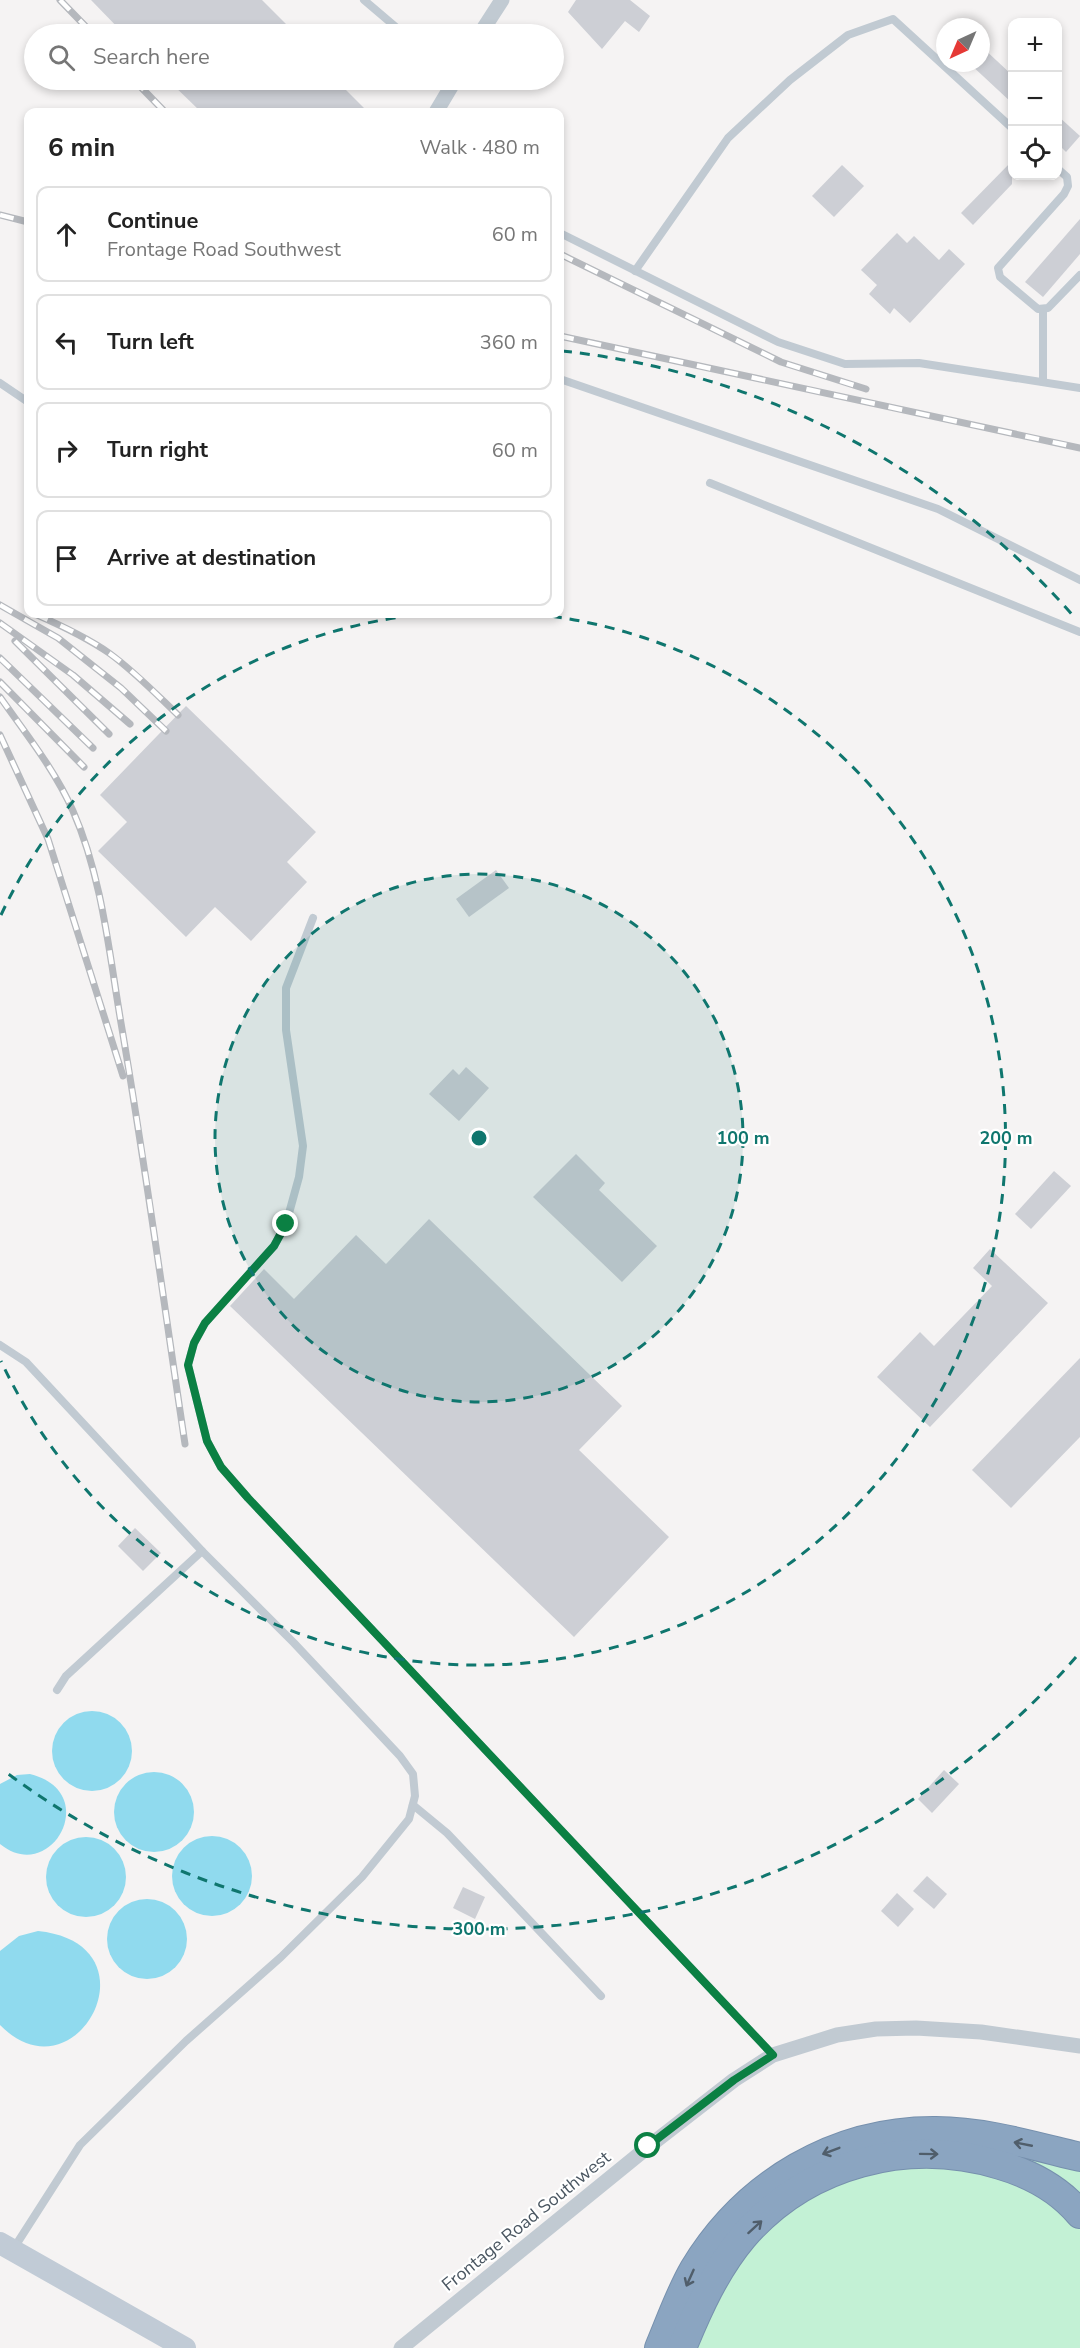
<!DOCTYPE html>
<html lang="en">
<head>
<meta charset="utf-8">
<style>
	:root { --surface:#fff; --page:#f2f2f2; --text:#222; --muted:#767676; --line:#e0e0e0 }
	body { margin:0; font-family:"Nunito Sans",sans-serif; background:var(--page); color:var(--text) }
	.controls { position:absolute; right:18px; top:18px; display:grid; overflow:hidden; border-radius:12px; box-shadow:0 3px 9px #0003 }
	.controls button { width:54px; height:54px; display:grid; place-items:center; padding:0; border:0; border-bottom:2px solid var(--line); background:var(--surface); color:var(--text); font:30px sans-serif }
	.compass { position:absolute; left:936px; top:18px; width:54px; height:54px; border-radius:50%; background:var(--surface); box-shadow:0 3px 9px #0003; rotate:224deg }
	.stop { position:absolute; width:18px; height:18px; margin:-14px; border:4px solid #0b8043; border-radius:50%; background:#fff }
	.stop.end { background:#0b8043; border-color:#fff; box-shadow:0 2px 6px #0008 }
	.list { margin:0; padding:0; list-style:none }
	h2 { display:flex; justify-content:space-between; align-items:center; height:78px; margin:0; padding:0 24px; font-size:26px }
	h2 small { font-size:20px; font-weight:400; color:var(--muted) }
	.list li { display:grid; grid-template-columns:39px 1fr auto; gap:18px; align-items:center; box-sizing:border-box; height:96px; margin:0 12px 12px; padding:0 12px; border:2px solid var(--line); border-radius:12px }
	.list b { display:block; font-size:22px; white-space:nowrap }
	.list p { margin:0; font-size:20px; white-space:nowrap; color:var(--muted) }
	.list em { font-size:20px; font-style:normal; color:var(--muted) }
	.icon { flex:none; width:33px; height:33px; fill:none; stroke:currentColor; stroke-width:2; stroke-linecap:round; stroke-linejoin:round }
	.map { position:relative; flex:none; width:1080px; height:2348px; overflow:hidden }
	.search { position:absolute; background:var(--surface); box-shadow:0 3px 9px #0003; left:24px; top:24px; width:540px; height:66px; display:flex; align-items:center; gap:15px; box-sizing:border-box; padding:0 21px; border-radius:33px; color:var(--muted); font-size:22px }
	.panel { position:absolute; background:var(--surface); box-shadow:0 3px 9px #0003; left:24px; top:108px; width:540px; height:510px; border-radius:12px }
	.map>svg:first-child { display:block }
	.green { fill:#c3f1d5 }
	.water { fill:#90daee }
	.building { fill:#cdcfd5 }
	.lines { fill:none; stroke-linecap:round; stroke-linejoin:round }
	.motorway-casing { stroke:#7690ad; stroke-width:30 }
	.service { stroke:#c1cad2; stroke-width:8 }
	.minor { stroke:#c1cad2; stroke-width:15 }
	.secondary { stroke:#c1cbd6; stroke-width:22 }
	.motorway { stroke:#8ba5c1; stroke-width:28 }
	.rail-casing { stroke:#b5b8bd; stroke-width:7 }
	.rail { stroke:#fff; stroke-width:4.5; stroke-dasharray:14; stroke-linecap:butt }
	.oneway { stroke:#505e6b }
	.route { stroke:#0b8043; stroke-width:8 }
	.ring { fill:none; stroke:#0f766e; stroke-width:3; stroke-dasharray:10 8 }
	.labels { text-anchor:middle; stroke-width:4.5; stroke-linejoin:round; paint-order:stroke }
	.street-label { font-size:18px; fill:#4a5661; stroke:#fff }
	.centre { fill:#0f766e; stroke:#fff; stroke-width:3 }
	.ring-label { font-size:18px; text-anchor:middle; font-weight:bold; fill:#0f766e; stroke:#fff; stroke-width:4.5; stroke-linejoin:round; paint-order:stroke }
</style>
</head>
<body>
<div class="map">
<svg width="1080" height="2348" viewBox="0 0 1080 2348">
	<rect width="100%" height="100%" fill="#f5f3f3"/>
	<path class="green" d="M1030 2146 1080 2157V2348H682L784 2200 855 2163 1022 2171Z"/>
	<g class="water">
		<circle cx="92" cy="1751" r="40"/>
		<circle cx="154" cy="1812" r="40"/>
		<path d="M30 1774C103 1792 51 1886 0 1844V1784L17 1775Z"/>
		<circle cx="212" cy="1876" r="40"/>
		<circle cx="86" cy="1877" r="40"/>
		<circle cx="147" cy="1939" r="40"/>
		<path d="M38 1931C161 1944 76 2103 0 2025V1951L19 1936Z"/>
	</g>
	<g class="building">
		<path d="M91 0H262L289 27 283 34H124Z"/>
		<path d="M576 0H630L650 16 639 32 625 21 602 49 568 12Z"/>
		<path d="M981 46 1012 75V103L969 63H981Z"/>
		<path d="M168 80H336L368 112H201Z"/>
		<path d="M1058 116 1080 136 1066 152 1058 144Z"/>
		<path d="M1012 161V184L973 225 961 213Z"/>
		<path d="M842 165 864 186 834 217 812 196Z"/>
		<path d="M1080 219V254L1043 297 1025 282Z"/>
		<path d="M897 233 907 243 914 236 939 260 949 249 965 264 910 323 894 308 890 314 869 294 877 285 861 270Z"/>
		<path d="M186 706 316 832 287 862 307 882 251 941 215 907 186 937 98 851 127 822 100 795Z"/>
		<path d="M496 870 509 888 469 917 456 899Z"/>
		<path d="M466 1067 489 1088 459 1121 429 1094 453 1069 459 1075Z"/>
		<path d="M576 1154 605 1183 599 1190 657 1246 622 1282 533 1197Z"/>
		<path d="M1054 1171 1071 1186 1031 1229 1015 1214Z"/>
		<path d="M429 1219 622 1406 579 1450 669 1537 574 1637 230 1306 264 1269 294 1299 356 1235 386 1264Z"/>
		<path d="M990 1249 1048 1303 930 1427 877 1377 920 1332 934 1346 992 1286 973 1268Z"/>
		<path d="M1080 1358V1437L1011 1508 972 1470Z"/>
		<path d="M135 1528 161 1553 143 1571 118 1546Z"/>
		<path d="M944 1770 959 1784 932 1813 918 1799Z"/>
		<path d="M927 1876 947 1894 934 1909 913 1891Z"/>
		<path d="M463 1887 485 1897 475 1919 453 1908Z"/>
		<path d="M897 1893 914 1909 898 1927 881 1911Z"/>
	</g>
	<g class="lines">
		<defs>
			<g id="motorway">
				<path d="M659 2348C670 2322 680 2293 694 2269 746 2183 836 2130 936 2131 984 2131 1034 2146 1080 2157"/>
				<path d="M682 2348C698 2309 716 2269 743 2237 807 2163 908 2137 1000 2165 1031 2174 1059 2189 1080 2214"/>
			</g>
		</defs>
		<use href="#motorway" class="motorway-casing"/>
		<g class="service">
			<path d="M364 0 404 34"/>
			<path d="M1058 169 1067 177 1068 186 1064 194 998 268 1000 277 1038 309 1048 308 1080 275"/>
			<path d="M560 233 778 342 845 364 919 363 1080 388"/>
			<path d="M635 271 728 138 790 80 848 35 893 19 1012 128"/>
			<path d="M560 379 938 509 1080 580"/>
			<path d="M1043 382V309"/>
			<path d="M0 383 28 402"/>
			<path d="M710 483 1080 632"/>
			<path d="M313 918 286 988V1030L303 1146 299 1177 286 1224 274 1246 205 1323 194 1343 188 1365 207 1441 221 1467 248 1498 773 2055"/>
			<path d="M0 1345 26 1362 202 1551 294 1643 400 1756 413 1774 415 1796 409 1819 362 1877 281 1957 186 2041 80 2145 14 2248"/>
			<path d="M57 1690 66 1676 202 1551"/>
			<path d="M413 1805 447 1833 601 1996"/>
		</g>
		<g class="minor">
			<path d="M480 34 502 0"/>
			<path d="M436 112 455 80"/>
			<path d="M401 2348 648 2147 734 2080 773 2055 837 2035 876 2029 916 2028 981 2032 1080 2046"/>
		</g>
		<path class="secondary" d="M0 2243 185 2348"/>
		<use href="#motorway" class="motorway"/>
		<defs>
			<g id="rail">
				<path d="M60 0 93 34"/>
				<path d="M134 80 165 112"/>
				<path d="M0 215 28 222"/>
				<path d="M560 254 781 362 866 389"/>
				<path d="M560 336 1080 448"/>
				<path d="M0 605 58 638 121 688 166 731"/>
				<path d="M35 614C60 625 86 637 109 653 134 671 156 694 178 715"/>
				<path d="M0 623 73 675 130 724"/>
				<path d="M15 641 109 734"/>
				<path d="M0 658 93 748"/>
				<path d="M0 682 84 767"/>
				<path d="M0 697C26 734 55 770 73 811 102 877 109 952 121 1023 145 1163 164 1304 185 1444"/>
				<path d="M0 735 48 839 123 1076"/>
			</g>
		</defs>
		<use href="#rail" class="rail-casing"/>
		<use href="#rail" class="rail"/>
	</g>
	<defs><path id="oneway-shaft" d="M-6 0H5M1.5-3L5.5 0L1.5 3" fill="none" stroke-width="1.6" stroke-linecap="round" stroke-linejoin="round" transform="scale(1.5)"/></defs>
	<g class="oneway">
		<use href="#oneway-shaft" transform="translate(1023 2144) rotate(-169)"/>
		<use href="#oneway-shaft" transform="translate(831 2151) rotate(159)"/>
		<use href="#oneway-shaft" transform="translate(929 2154) rotate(1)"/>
		<use href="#oneway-shaft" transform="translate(755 2227) rotate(-42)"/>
		<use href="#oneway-shaft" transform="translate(690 2278) rotate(114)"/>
	</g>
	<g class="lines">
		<path class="route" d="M286 1224 274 1246 205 1323 194 1343 188 1365 207 1441 221 1467 248 1498 773 2055 734 2080 648 2146"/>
	</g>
	<circle cx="479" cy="1138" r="264" fill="#0f766e" fill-opacity=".12"/>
	<g class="ring">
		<circle cx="479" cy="1138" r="264"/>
		<path d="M1 915A527 527 0 0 1 424 614M534 614A527 527 0 1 1 1 1361"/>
		<path d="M1076 1657A791 791 0 0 1 3 1770M562 351A791 791 0 0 1 1076 619"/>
	</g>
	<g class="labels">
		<g class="street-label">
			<text transform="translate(526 2221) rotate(-39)" y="6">Frontage Road Southwest</text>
		</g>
	</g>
	<circle cx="479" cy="1138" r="9" class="centre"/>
	<g class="ring-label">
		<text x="743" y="1144">100 m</text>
		<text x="1006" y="1144">200 m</text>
		<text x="479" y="1935">300 m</text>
	</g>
</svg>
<div class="controls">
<button>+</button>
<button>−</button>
<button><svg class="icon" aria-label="locate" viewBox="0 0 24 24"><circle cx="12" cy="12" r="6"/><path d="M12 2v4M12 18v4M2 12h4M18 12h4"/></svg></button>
</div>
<svg class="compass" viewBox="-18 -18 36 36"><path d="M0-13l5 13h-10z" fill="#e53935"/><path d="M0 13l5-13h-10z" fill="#767676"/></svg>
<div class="stop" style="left:648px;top:2146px"></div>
<div class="stop end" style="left:286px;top:1224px"></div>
<div class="search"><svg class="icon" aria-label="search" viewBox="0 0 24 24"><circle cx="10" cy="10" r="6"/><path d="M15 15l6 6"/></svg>Search here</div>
<section class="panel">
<h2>6 min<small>Walk · 480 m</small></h2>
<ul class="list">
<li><svg class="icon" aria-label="ahead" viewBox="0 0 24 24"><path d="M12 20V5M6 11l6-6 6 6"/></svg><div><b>Continue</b><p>Frontage Road Southwest</p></div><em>60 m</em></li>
<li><svg class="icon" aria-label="left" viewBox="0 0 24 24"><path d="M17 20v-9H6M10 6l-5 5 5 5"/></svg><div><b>Turn left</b></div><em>360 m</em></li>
<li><svg class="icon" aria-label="right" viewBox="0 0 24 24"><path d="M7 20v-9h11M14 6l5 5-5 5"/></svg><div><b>Turn right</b></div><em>60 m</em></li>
<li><svg class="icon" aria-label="arrive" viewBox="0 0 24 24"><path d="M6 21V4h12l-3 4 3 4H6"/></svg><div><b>Arrive at destination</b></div></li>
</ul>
</section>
</div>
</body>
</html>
